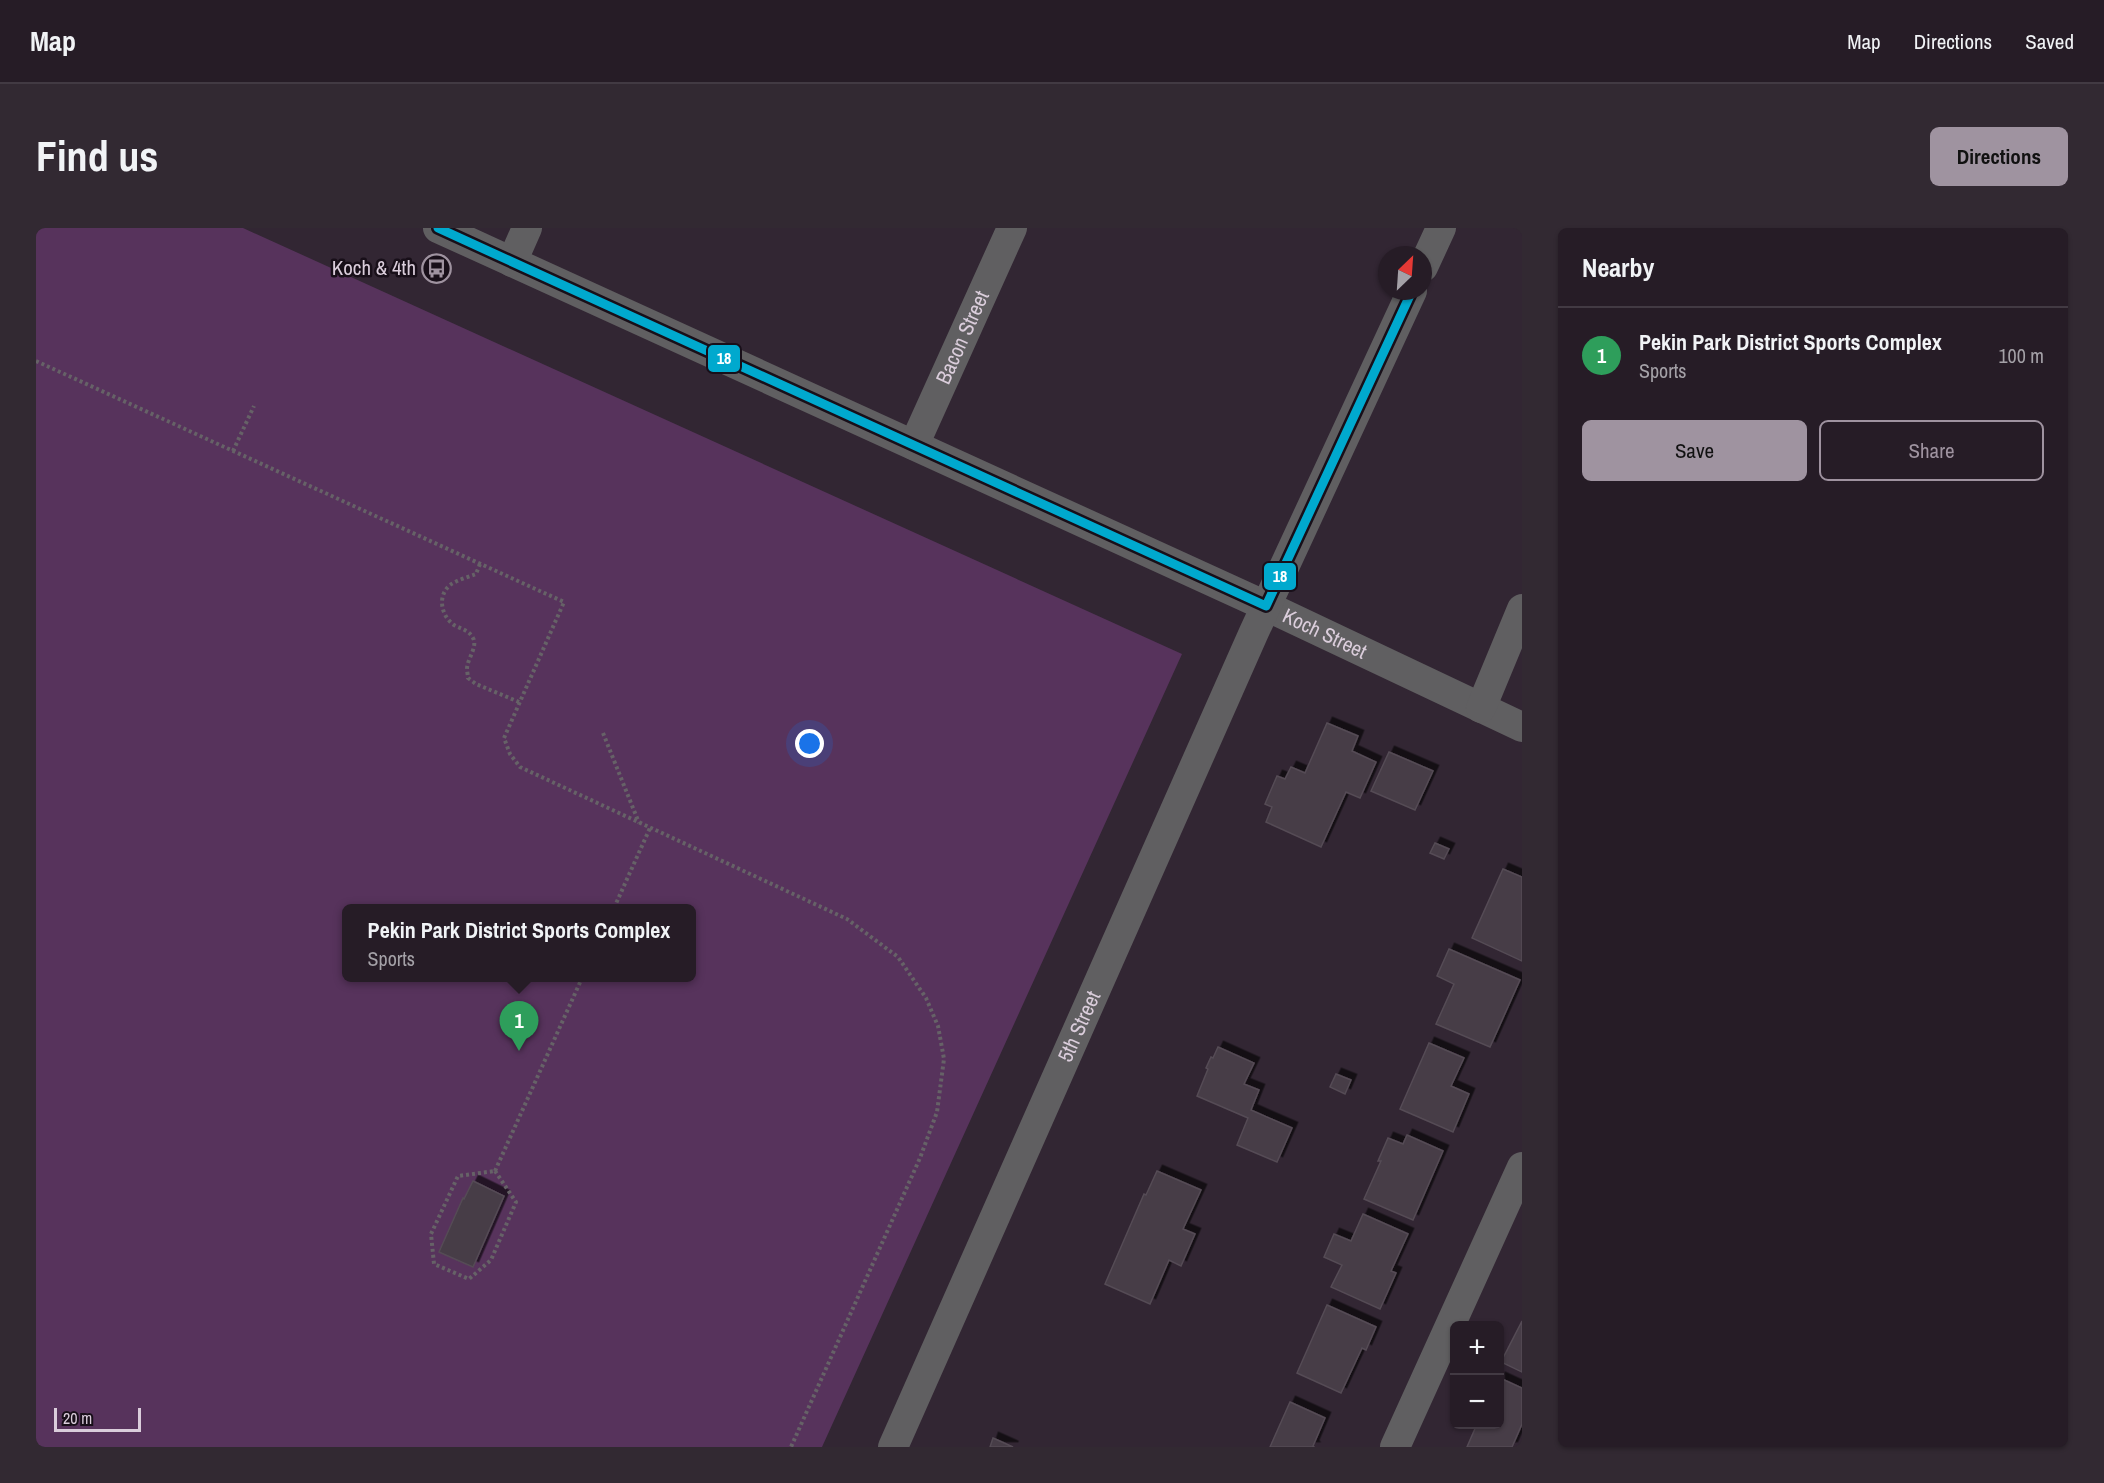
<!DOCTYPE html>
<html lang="en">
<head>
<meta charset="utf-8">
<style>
	:root { --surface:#261c26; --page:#322932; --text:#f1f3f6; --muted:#a4a1a7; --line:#423a43; --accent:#9f93a0 }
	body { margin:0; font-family:"Archivo Narrow",sans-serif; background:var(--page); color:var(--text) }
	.controls { position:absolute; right:18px; bottom:18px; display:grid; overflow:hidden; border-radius:9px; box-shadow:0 2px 4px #0004 }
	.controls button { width:54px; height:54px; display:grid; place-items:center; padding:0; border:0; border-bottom:2px solid var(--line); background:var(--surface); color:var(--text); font:30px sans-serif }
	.compass { position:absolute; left:1342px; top:18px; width:54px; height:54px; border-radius:50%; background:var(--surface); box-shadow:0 2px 4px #0004; rotate:25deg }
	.scale { position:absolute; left:18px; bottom:15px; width:87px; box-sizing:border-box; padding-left:6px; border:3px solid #dacddb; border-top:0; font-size:16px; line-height:21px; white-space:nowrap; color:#dacddb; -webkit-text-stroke:4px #180f19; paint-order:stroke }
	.you { position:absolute; left:774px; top:516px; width:21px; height:21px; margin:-15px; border:4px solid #fff; border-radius:50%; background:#1a73e8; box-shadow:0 0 0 9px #1a73e833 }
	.badge { display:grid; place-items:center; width:39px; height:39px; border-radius:50%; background:var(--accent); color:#fff; font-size:20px; font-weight:700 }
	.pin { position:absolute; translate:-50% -50px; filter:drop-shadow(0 2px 3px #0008) }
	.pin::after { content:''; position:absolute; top:32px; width:21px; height:18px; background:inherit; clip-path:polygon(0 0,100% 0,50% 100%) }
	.popup { position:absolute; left:306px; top:676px; width:354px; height:78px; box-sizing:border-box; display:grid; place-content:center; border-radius:9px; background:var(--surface); filter:drop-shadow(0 2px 4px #0005); font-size:20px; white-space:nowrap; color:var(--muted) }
	.popup b { font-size:22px; color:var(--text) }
	.popup::after { content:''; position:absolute; left:50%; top:100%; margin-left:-12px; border:12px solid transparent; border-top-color:var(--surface) }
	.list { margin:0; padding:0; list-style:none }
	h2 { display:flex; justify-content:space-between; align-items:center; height:78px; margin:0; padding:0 24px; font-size:26px }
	h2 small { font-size:20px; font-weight:400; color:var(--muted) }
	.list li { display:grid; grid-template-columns:39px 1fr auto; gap:18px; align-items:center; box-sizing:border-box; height:96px; padding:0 24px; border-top:2px solid var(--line) }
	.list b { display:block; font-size:22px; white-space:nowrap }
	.list p { margin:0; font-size:20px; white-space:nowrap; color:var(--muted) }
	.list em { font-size:20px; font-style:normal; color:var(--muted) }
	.actions { display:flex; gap:12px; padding:18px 24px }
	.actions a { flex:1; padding:14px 0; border:2px solid var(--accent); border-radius:9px; text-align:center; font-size:21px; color:var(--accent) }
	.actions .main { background:var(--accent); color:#111 }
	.map { position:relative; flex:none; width:1486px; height:1219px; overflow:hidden; border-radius:9px }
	header { display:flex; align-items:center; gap:36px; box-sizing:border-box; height:84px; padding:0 30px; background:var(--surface); border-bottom:2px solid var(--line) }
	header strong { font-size:28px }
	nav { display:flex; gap:33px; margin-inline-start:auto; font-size:21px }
	.intro { display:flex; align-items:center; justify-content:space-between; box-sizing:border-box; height:144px; padding:0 36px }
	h1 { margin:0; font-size:42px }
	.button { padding:15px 27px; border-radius:9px; background:var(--accent); color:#111; font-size:21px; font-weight:700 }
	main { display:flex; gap:36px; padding:0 36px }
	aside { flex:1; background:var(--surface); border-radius:9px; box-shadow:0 2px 4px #0004 }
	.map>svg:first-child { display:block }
	.green { fill:#57335c; fill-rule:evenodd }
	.building { fill:#463d47; stroke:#554b55; stroke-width:1.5; filter:url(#shadow) }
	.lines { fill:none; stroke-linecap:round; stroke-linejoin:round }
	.path { stroke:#666267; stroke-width:4; stroke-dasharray:3 3; stroke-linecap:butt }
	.minor { stroke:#605f61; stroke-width:30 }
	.bus-1-casing { stroke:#180f19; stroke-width:14 }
	.bus-1 { stroke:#00a9ce; stroke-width:9 }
	.labels { text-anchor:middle; stroke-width:5; stroke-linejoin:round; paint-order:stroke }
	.poi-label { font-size:21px; fill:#dacddb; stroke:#180f19; text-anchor:end }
	.street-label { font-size:21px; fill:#dacddb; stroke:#180f19 }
	.line-badge { stroke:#180f19; stroke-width:2 }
	.badge-label { font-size:16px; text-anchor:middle; font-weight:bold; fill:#fff }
</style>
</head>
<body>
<header>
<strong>Map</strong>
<nav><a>Map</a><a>Directions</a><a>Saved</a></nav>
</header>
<div class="intro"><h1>Find us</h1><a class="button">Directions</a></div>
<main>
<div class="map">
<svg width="1486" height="1219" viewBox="0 0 1486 1219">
	<defs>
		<filter id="shadow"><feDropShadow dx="5.5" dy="-5.5" stdDeviation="0" flood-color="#0009"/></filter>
	</defs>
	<rect width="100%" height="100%" fill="#322633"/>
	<path class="green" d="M0 0H207L1146 426 786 1219H0ZM310 680H656V750H310Z"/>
	<g class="building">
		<path d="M1291 495 1322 508 1316 523 1340 534 1324 570 1310 564 1285 619 1230 594 1236 579 1229 576 1241 548 1249 551 1255 539 1269 545Z"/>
		<path d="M1353 524 1397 543 1379 582 1335 563Z"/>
		<path d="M1399 615 1413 621 1408 631 1394 625Z"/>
		<path d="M1467 641 1486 649V733L1436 710Z"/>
		<path d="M1413 721 1484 752 1454 819 1400 796 1418 756 1401 748Z"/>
		<path d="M1393 815 1428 830 1415 858 1433 866 1417 904 1364 881Z"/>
		<path d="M1182 819 1218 835 1208 856 1223 862 1215 882 1256 900 1241 934 1201 917 1212 890 1161 868 1172 841 1170 840 1175 829 1177 830Z"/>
		<path d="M1300 846 1315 852 1309 866 1294 859Z"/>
		<path d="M1371 907 1407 923 1377 992 1328 971 1345 933H1342L1352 910 1367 916Z"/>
		<path d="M1121 943 1165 962 1147 1001 1159 1006 1145 1038 1133 1032 1114 1076 1069 1056 1108 966 1110 967Z"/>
		<path d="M437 953 468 968 437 1039 403 1024 427 970 428 971Z"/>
		<path d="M1327 986 1372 1006 1355 1043 1360 1045 1344 1081 1295 1059 1306 1037 1288 1029 1298 1006 1315 1013Z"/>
		<path d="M1291 1077 1340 1099 1330 1122 1326 1120 1305 1165 1261 1145Z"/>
		<path d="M1486 1093V1144L1465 1134Z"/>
		<path d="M1464 1150 1486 1160V1196L1476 1219H1431L1441 1196H1464Z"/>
		<path d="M1254 1174 1289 1190 1277 1218 1278 1219H1234Z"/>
		<path d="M957 1210 977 1219H954Z"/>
	</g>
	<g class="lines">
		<g class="path">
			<path d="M0 133 528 374 468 510 474 526 484 539 811 691 862 729 890 770 902 798 908 831 901 884 884 930 755 1219"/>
			<path d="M197 223 218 178"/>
			<path d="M444 336 440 346C432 349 421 352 414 357 401 368 405 388 418 397 425 401 433 402 437 410 442 419 431 431 431 441 431 442 432 449 432 450L440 456 483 474"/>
			<path d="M567 505 603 595"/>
			<path d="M578 680 614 600"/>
			<path d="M459 943 480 974 455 1032 433 1051 398 1036 395 1006 422 948Z"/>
			<path d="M459 943 546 750"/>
		</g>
		<g class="minor">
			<path id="s1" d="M402 0 1230 378 1486 499"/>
			<path d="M476 34 491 0"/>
			<path d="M1387 39 1405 0"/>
			<path id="s2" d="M878 217 976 0"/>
			<path d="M1445 480 1486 381"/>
			<path id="s3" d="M857 1219 1218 404 1376 63"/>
			<path d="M1359 1219 1486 939"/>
		</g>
		<defs>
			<path id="bus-1" d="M402 0 1230 378 1376 63"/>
		</defs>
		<use href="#bus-1" class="bus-1-casing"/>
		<use href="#bus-1" class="bus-1"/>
	</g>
	<defs>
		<symbol id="bus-ring" viewBox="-11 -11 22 22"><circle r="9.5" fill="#180f19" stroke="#9f93a0" stroke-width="1.5"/><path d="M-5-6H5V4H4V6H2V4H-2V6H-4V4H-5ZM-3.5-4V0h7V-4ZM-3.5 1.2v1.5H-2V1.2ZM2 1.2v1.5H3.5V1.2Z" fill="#9f93a0"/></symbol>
	</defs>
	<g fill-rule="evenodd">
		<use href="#bus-ring" x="384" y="24" width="33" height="33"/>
	</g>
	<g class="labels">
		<g class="poi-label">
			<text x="380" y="47">Koch &amp; 4th</text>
		</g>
		<g class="street-label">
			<text dy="7" stroke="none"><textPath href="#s2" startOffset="118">Bacon Street</textPath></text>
			<text dy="7" stroke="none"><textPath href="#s1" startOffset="975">Koch Street</textPath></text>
			<text dy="7" stroke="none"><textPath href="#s3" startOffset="460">5th Street</textPath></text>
		</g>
	</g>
	<g class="line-badge">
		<rect x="671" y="116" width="34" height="29" rx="6" fill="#00a9ce"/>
		<rect x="1227" y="334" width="34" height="29" rx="6" fill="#00a9ce"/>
	</g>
	<g class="badge-label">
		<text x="688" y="136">18</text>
		<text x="1244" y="354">18</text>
	</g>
</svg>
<div class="controls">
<button>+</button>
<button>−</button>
</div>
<svg class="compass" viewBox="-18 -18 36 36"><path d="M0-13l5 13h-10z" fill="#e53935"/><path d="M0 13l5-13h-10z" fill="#a4a1a7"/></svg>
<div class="scale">20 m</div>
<div class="you"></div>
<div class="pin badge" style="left:483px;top:823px;background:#2e9e5b">1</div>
<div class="popup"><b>Pekin Park District Sports Complex</b>Sports</div>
</div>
<aside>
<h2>Nearby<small></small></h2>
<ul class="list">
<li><span class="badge" style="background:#2e9e5b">1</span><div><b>Pekin Park District Sports Complex</b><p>Sports</p></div><em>100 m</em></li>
</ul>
<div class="actions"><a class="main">Save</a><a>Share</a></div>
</aside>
</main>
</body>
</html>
